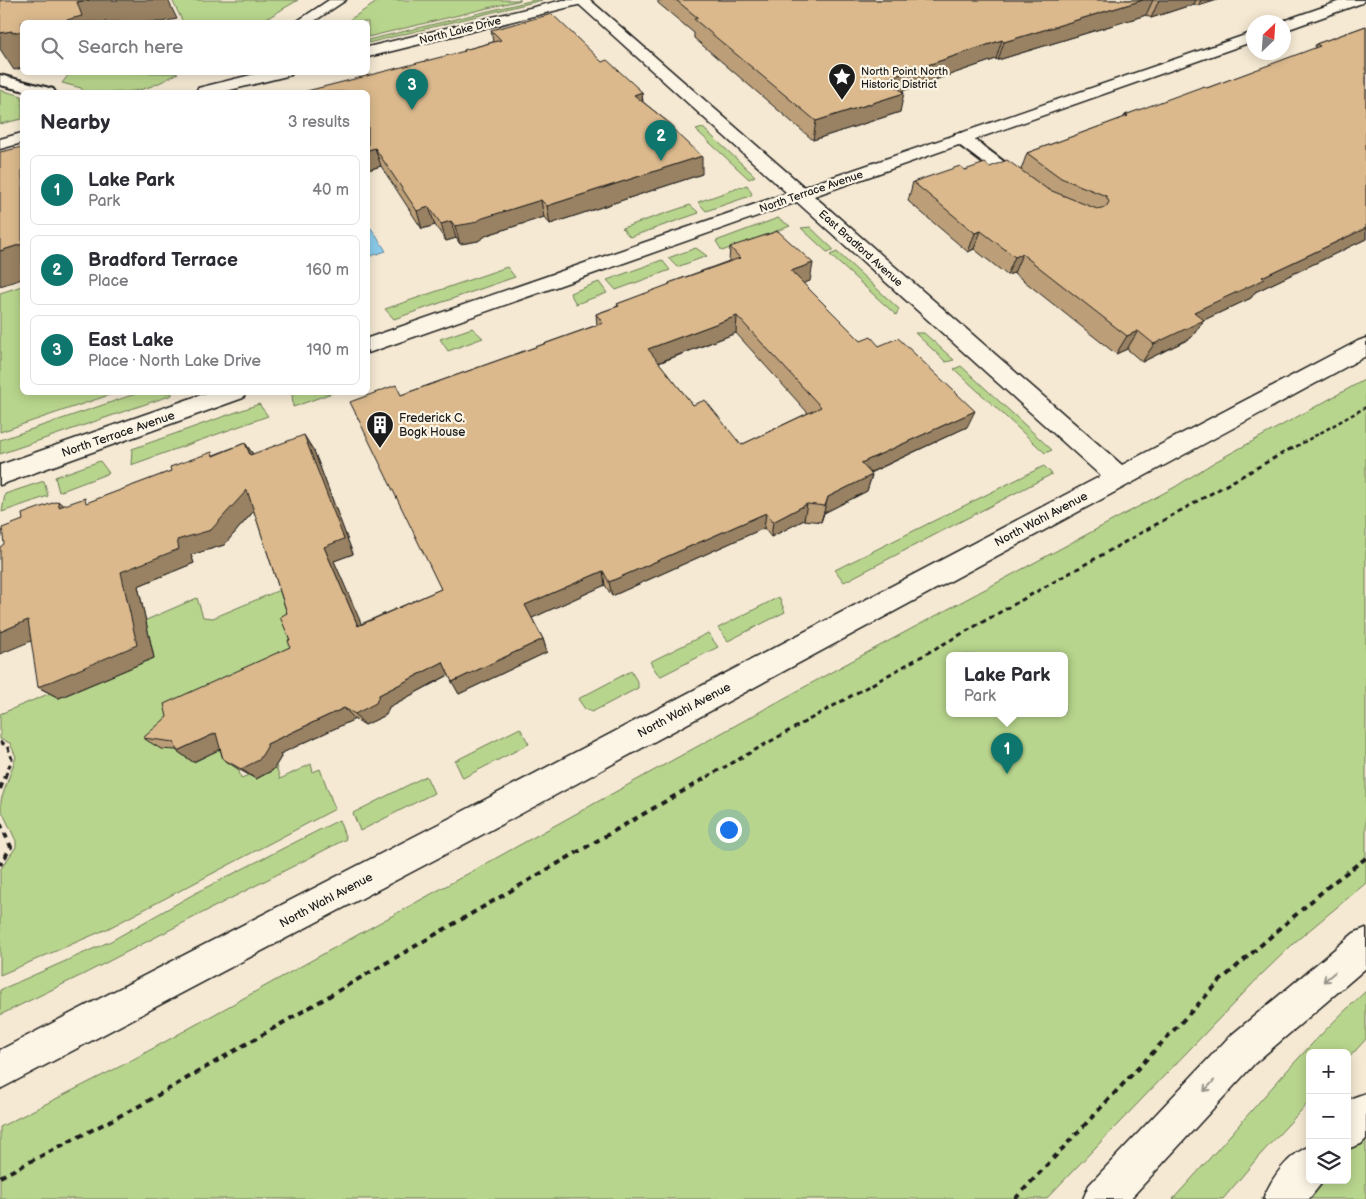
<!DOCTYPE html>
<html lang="en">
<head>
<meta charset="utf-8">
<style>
	:root { --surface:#fff; --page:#f2f2f3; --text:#2b2b33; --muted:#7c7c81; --line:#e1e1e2; --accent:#0f766e }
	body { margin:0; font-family:"Balsamiq Sans",sans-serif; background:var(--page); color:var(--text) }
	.controls { position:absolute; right:15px; bottom:15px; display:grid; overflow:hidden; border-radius:8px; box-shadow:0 2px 12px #0003 }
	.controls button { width:45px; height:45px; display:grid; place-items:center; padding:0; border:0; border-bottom:1px solid var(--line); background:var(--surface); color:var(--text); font:25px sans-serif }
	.compass { position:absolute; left:1246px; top:15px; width:45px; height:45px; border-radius:50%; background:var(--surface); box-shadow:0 2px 12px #0003; rotate:25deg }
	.you { position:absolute; left:728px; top:829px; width:18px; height:18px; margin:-12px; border:4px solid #fff; border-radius:50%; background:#1a73e8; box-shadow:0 0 0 8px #1a73e833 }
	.badge { display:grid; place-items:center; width:32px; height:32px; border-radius:50%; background:var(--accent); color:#fff; font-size:16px; font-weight:700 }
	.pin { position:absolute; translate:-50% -41px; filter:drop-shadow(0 1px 2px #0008) }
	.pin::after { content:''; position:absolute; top:26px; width:18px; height:15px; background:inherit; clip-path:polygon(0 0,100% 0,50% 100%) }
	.popup { position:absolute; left:946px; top:652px; width:122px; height:65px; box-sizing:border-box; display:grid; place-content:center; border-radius:8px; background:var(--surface); filter:drop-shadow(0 1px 4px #0005); font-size:16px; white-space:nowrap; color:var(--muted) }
	.popup b { font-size:19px; color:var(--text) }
	.popup::after { content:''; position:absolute; left:50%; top:100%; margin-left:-10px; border:10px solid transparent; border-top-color:var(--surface) }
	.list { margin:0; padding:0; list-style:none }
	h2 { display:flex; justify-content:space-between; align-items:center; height:65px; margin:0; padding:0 20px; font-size:21px }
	h2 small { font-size:16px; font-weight:400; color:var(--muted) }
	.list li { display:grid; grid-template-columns:32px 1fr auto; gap:15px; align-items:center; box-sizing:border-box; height:70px; margin:0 10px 10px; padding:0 10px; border:1px solid var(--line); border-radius:8px }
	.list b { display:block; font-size:19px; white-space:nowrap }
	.list p { margin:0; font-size:16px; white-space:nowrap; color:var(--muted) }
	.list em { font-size:16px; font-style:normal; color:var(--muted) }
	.icon { flex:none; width:28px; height:28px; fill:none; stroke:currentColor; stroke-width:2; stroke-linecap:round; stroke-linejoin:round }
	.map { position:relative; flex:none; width:1366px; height:1199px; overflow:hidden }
	.search { position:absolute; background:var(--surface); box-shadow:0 2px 12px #0003; left:20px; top:20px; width:350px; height:55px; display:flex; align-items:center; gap:12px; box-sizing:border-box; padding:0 18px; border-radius:8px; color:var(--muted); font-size:19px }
	.panel { position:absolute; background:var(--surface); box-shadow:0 2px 12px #0003; left:20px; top:90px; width:350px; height:305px; border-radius:8px }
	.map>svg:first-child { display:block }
	.green { fill:#b8d58d; stroke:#6a7854; fill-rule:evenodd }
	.water { fill:#8bccec; stroke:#5f8699 }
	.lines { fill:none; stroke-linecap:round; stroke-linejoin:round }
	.service-casing { stroke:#1c1c1c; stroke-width:4 }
	.minor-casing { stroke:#1c1c1c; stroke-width:3 }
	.tertiary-casing { stroke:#1c1c1c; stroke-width:3 }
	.primary-casing { stroke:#1c1c1c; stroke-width:3 }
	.path-far2 { stroke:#1c1c1c; stroke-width:2.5; stroke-dasharray:4 3; stroke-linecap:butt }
	.path-far1 { stroke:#1c1c1c; stroke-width:3; stroke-dasharray:5 4; stroke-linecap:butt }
	.path { stroke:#1c1c1c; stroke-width:4; stroke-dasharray:6 5; stroke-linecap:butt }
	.service { fill:#fcf5e5; fill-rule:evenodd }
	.minor { fill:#fcf5e5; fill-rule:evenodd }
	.tertiary { fill:#fcf5e5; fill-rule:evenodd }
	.primary { fill:#fcf5e5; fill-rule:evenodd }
	.wall { fill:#bc9f79; stroke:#1c1c1c; fill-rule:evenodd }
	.shaded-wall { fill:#998263; stroke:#1c1c1c }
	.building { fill:#dbb98d; stroke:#1c1c1c; fill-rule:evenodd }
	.oneway { stroke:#97938b }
	.labels { text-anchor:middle; stroke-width:4.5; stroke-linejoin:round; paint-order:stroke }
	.far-street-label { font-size:11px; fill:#1c1c1c; stroke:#fcf5e5 }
	.far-poi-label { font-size:11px; fill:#1c1c1c; stroke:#fcf5e5; text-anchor:start }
	.poi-label { font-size:12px; fill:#1c1c1c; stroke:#fcf5e5; text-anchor:start }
	.street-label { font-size:12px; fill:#1c1c1c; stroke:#fcf5e5 }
</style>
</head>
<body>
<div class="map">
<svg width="1366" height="1199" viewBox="0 0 1366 1199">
	<rect width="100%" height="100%" fill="#f5e9d3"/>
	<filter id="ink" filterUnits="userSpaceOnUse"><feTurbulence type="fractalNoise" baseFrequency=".02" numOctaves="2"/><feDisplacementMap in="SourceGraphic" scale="10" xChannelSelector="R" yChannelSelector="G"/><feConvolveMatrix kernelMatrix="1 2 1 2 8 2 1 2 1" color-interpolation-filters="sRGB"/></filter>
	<g filter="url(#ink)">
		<g class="green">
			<path d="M172 0H298L261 22H183Z"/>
			<path d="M380 0H521L368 37V22H346Z"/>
			<path d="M534 0H542L368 43V40Z"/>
			<path d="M70 73 71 72 178 73C140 95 127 93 84 92L81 88 62 83Z"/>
			<path d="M0 90 22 96V119L0 124Z"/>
			<path d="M703 128 755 176 749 179 696 130Z"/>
			<path d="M747 185 752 194 750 196 706 211 698 202Z"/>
			<path d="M690 205 699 213 630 237 622 228Z"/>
			<path d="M778 218 790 226 722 251 716 241Z"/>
			<path d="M810 227 834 250 827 252 801 228Z"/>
			<path d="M696 248 707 256 677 267 668 258Z"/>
			<path d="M837 252 899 309 896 315 830 255Z"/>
			<path d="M662 260 670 270 616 290 607 280Z"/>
			<path d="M507 267 515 277 394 319 385 309Z"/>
			<path d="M599 282 607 293 576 304 570 293Z"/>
			<path d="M22 286V392L115 393 0 432V293Z"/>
			<path d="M472 328 483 338 448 351 440 339Z"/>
			<path d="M915 333H924L954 360 946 362Z"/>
			<path d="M961 366 1052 450 1045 453 954 369Z"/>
			<path d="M1366 379V883L1295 942 1261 975 1046 1199H0V1127L123 1065 846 664 1175 487 1213 463ZM950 655H1064V713H950Z"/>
			<path d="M141 392 172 393V395L0 454V440Z"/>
			<path d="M292 393V392L332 393 293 407Z"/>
			<path d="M259 404 268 416 131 465 132 449Z"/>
			<path d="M100 461 109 473 59 492 55 477Z"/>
			<path d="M1044 466 1052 474 844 582 835 570Z"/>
			<path d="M44 481 48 496 2 512 5 494Z"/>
			<path d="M282 589 302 636 194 762 231 744 241 778 249 775 256 779 273 770 276 766 280 779 311 764 313 772 320 769 335 809 107 929 0 975V870L16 847V841L1 809V800L16 757 10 743 0 739V714L53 692 144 621 197 598 203 617 213 618Z"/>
			<path d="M779 597 785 612 728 641 718 628Z"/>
			<path d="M708 633 718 647 661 676 657 673 650 662Z"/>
			<path d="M631 671 638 683V688L592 712 585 709 578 699Z"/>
			<path d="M520 728 529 744 463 778 455 761Z"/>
			<path d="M426 776 434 793 360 831 353 813Z"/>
			<path d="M339 820 346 839 86 973 0 1015V990L111 941 201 890Z"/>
			<path d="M1366 991V1039L1347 1060V1053H1310V1101L1259 1156 1223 1199H1173C1237 1130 1296 1054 1366 991Z"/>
			<path d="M1366 1112V1199H1283L1310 1180H1347V1130Z"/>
		</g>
		<path class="water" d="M371 228 386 251 368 257V229Z"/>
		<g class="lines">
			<defs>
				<g id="service">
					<path d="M0 75 53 89 55 92H30L0 85Z"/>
					<path d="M961 133 967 134 1031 182 1034 186 1031 190 1025 191 1019 190 955 142 953 138 955 134Z"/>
				</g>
				<g id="minor">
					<path d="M574 0H590L804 187 1254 32V41L814 196 1122 465 1358 341 1366 338V356L476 838 0 1089V1050L454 816 1101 476 797 202 368 353V338L787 193Z"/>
					<path d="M1343 0H1364L1362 3 1289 29 1284 30V22H1280Z"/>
					<path d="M209 392H246L243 398 0 485V465Z"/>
				</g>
				<g id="tertiary">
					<path d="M329 0H346L313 22H296Z"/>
					<path d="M563 0H588L586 3 368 57V47Z"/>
					<path d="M263 72H293L291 75 222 92H196L198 88Z"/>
					<path d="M22 133V143L0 149V139Z"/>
				</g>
				<g id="primary">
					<path d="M1366 928V968L1255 1063 1130 1199H1083L1089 1185 1229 1037 1354 933Z"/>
					<path d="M1366 1093V1139L1361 1144 1347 1149V1103L1352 1098Z"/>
					<path d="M1310 1146V1180H1324L1309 1199H1263C1272 1177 1288 1155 1310 1146Z"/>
				</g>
			</defs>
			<use href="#service" class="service-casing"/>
			<use href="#minor" class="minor-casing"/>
			<use href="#tertiary" class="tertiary-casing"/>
			<use href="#primary" class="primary-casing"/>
			<path class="path-far2" d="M1290 450 1366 407"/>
			<g class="path-far1">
				<path d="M0 742 7 746 12 759 5 777"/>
				<path d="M707 777 1292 448"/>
			</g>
			<g class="path">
				<path d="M0 789 5 776"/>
				<path d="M0 823 11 847 0 865"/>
				<path d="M0 1177 141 1105 709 776"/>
				<path d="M1015 1199 1220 981 1331 884 1366 858"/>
			</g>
			<use href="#service" class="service"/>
			<use href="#minor" class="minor"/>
			<use href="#tertiary" class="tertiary"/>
			<use href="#primary" class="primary"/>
		</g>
		<g class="wall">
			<path d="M658 0H1217L1198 6 1194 4 1151 18 1146 15 998 60 996 59 902 91 900 112 813 140 694 38V33L658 3Z"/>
			<path d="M1366 26V239L1255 292 1251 298 1204 320 1191 338 1142 362 1127 349 1116 354 1014 273 1007 275 974 249 968 252 908 201 913 182 965 170 990 167 1021 170 1027 153 1123 118 1125 115 1207 88 1314 49 1316 44Z"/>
			<path d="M491 30 602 62 642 92 643 102 673 126V129L702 174 550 224 544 217 487 235 478 241 460 244 456 238 446 241 435 225 422 229 381 166 368 170V92L464 52V50L493 42Z"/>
			<path d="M730 247 810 281 803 283 861 341 967 427 870 473 872 475 867 491 824 513 821 522 804 520 771 537 764 528 612 596 605 585 532 618 543 639 547 652 459 694 449 675 389 707 386 715 365 725 355 719 280 754 281 757 273 770 256 779 238 769 223 759 220 749 193 762 176 750 161 749 143 738 290 647 287 613 254 511 224 545 191 555 194 563 138 586 154 658 59 698 38 687 90 502 245 443 253 454 314 451 353 554 334 561 361 624 441 589 401 395 597 325 596 314 618 306 617 304 669 285V283L729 261ZM736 333 808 413 741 445 693 405 659 363Z"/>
		</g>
		<g class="shaded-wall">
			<path d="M89 0H168L177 19 161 22H59L77 2Z"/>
			<path d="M1143 0H1153L1146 15 998 60 1004 42Z"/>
			<path d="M1159 0H1196L1194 4 1151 18Z"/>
			<path d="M1201 0H1217L1198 6Z"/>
			<path d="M12 31H22V68L14 70 0 49V33Z"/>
			<path d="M1002 40 996 59 882 98 886 79Z"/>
			<path d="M642 92 643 110 634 95Z"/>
			<path d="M904 93 900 112 813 140 816 121Z"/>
			<path d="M375 148 381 166 368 170V150Z"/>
			<path d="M702 156V174L550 224 547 206Z"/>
			<path d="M541 200 544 217 487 235 478 241 460 244 455 226Z"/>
			<path d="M429 207 435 225 422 229 417 211Z"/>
			<path d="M451 221 456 238 446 241 441 224Z"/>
			<path d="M1366 228V239L1255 292 1251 298 1204 320 1191 338 1142 362 1154 344 1194 312 1262 277Z"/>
			<path d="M981 231 974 249 968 252 975 233Z"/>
			<path d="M22 244V279L0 286V251Z"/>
			<path d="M1022 254 1014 273 1007 275 1015 257Z"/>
			<path d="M813 263 810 281 788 289 791 271Z"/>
			<path d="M737 316 736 333 649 366 648 349Z"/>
			<path d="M1138 331 1127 349 1116 354 1127 336Z"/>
			<path d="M975 411 967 427 856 479 861 463Z"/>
			<path d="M304 435 314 451 353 554 334 561 368 639 358 626 324 547Z"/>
			<path d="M245 443 257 460 250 455Z"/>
			<path d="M872 475 867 491 824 513 821 522 828 497Z"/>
			<path d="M247 490 258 506 224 545 191 555 194 563 138 586 154 658 59 698 38 687 121 572Z"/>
			<path d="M58 501 75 516 59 507Z"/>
			<path d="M807 504 804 520 771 537 773 522Z"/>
			<path d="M766 513 764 528 612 596 609 582Z"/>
			<path d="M603 571 605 585 530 619 525 605Z"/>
			<path d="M28 620 48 634 0 654V632Z"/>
			<path d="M543 639 547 652 459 694 452 682Z"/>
			<path d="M443 662 450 674 389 707 386 715 365 725 355 714 379 695Z"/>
			<path d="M344 708 355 719 280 754 281 757 273 770 256 779 241 769 267 744Z"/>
			<path d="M216 733 231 744 193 762 177 751Z"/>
		</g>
		<g class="building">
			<path d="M0 0H89L77 2 82 16 59 22H22V31L12 33V31L0 33Z"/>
			<path d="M676 0H1143L1004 42 1002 40 886 79 904 93 816 121 694 19 698 18Z"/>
			<path d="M552 14 602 62 607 60 642 92 634 95 673 126 672 128 702 156 547 206 541 200 483 218 473 223 455 226 451 221 441 224 429 207 417 211 375 148 368 150V92H303L465 51 464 50 501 40 491 30Z"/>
			<path d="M1366 26V228L1262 277 1265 279 1194 312 1204 320 1154 344 1138 331 1127 336 1022 254 1015 257 981 231 975 233 913 182 960 166 965 170 985 163 990 167 1007 160 1047 189 1097 209 1106 207 1109 202 1106 196 1061 178 1027 153 1128 116 1125 115 1204 86 1207 88 1320 46 1316 44Z"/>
			<path d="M22 147V244L0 251V152Z"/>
			<path d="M778 231 813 263 791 271 861 341 871 337 879 346 898 338 975 411 861 463 872 475 828 497 825 506 807 504 773 522 766 513 609 582 603 571 525 605 543 639 452 682 443 662 379 695 376 703 355 714 344 708 267 744V747L259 760 241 769 223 759 216 733 177 751 174 742 143 738 167 717 164 704 290 647 288 640H290L280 617 287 613 247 490 211 530 177 540 179 549 121 572 137 645 38 687 28 620 0 632V547L4 544 2 528 23 520 22 514 58 501 59 507 85 498 86 503 171 471 170 467 212 452 213 456 245 443 250 455 304 435 344 539 324 547 358 626 441 589 350 402 396 385 401 395 603 323 596 314 619 306 617 304 670 284 669 283 740 258 730 247ZM737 316 821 407 741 445 705 400 693 405 648 349Z"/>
		</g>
		<defs><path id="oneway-shaft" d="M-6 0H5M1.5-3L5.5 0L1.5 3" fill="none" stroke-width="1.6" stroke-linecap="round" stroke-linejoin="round" transform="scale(1.25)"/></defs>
		<g class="oneway">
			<use href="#oneway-shaft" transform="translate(1329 977) rotate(140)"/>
			<use href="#oneway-shaft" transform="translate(1209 1086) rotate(133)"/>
		</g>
	</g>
	<defs>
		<symbol id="sight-pin" viewBox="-11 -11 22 30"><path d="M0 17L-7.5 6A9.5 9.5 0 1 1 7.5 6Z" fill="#1c1c1c" stroke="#fcf5e5"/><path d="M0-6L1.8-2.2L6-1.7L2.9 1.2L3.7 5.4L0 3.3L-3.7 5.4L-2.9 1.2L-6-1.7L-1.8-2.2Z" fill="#fff"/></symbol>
		<symbol id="building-pin" viewBox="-11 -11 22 30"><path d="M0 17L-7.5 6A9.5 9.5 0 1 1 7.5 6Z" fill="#1c1c1c" stroke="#fcf5e5"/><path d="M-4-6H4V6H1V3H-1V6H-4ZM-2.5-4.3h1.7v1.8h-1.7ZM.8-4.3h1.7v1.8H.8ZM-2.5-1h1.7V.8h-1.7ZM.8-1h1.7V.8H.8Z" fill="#fff"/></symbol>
	</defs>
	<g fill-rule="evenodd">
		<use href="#sight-pin" x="826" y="61" width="32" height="43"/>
		<use href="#building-pin" x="364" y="409" width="32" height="43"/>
	</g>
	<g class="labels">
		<g class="far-street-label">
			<text transform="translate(460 30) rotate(-14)" y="4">North Lake Drive</text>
			<text transform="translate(811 191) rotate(-19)" y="4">North Terrace Avenue</text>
			<text transform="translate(861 248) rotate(42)" y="4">East Bradford Avenue</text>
		</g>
		<g class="far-poi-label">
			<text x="861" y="75">North Point North<tspan x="861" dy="13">Historic District</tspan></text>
		</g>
		<g class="poi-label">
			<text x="399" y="422">Frederick C.<tspan x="399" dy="14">Bogk House</tspan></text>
		</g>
		<g class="street-label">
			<text transform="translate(118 434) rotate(-19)" y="4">North Terrace Avenue</text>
			<text transform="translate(1041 519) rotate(-28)" y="4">North Wahl Avenue</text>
			<text transform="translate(684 710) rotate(-28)" y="4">North Wahl Avenue</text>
			<text transform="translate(326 900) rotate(-28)" y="4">North Wahl Avenue</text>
		</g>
	</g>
</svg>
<div class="controls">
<button>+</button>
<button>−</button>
<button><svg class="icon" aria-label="layers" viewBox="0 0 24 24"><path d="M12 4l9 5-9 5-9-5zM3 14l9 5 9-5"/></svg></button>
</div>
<svg class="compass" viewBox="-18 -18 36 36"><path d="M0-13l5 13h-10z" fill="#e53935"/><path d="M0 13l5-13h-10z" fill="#7c7c81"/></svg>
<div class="you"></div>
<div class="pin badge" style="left:1007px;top:774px">1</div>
<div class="popup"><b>Lake Park</b>Park</div>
<div class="pin badge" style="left:661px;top:161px">2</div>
<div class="pin badge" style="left:412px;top:110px">3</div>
<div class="search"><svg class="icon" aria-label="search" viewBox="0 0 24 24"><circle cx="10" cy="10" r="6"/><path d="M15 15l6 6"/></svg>Search here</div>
<section class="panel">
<h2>Nearby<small>3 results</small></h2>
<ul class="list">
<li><span class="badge">1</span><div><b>Lake Park</b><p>Park</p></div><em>40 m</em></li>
<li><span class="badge">2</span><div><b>Bradford Terrace</b><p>Place</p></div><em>160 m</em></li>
<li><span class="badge">3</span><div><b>East Lake</b><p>Place · North Lake Drive</p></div><em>190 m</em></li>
</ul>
</section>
</div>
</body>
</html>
